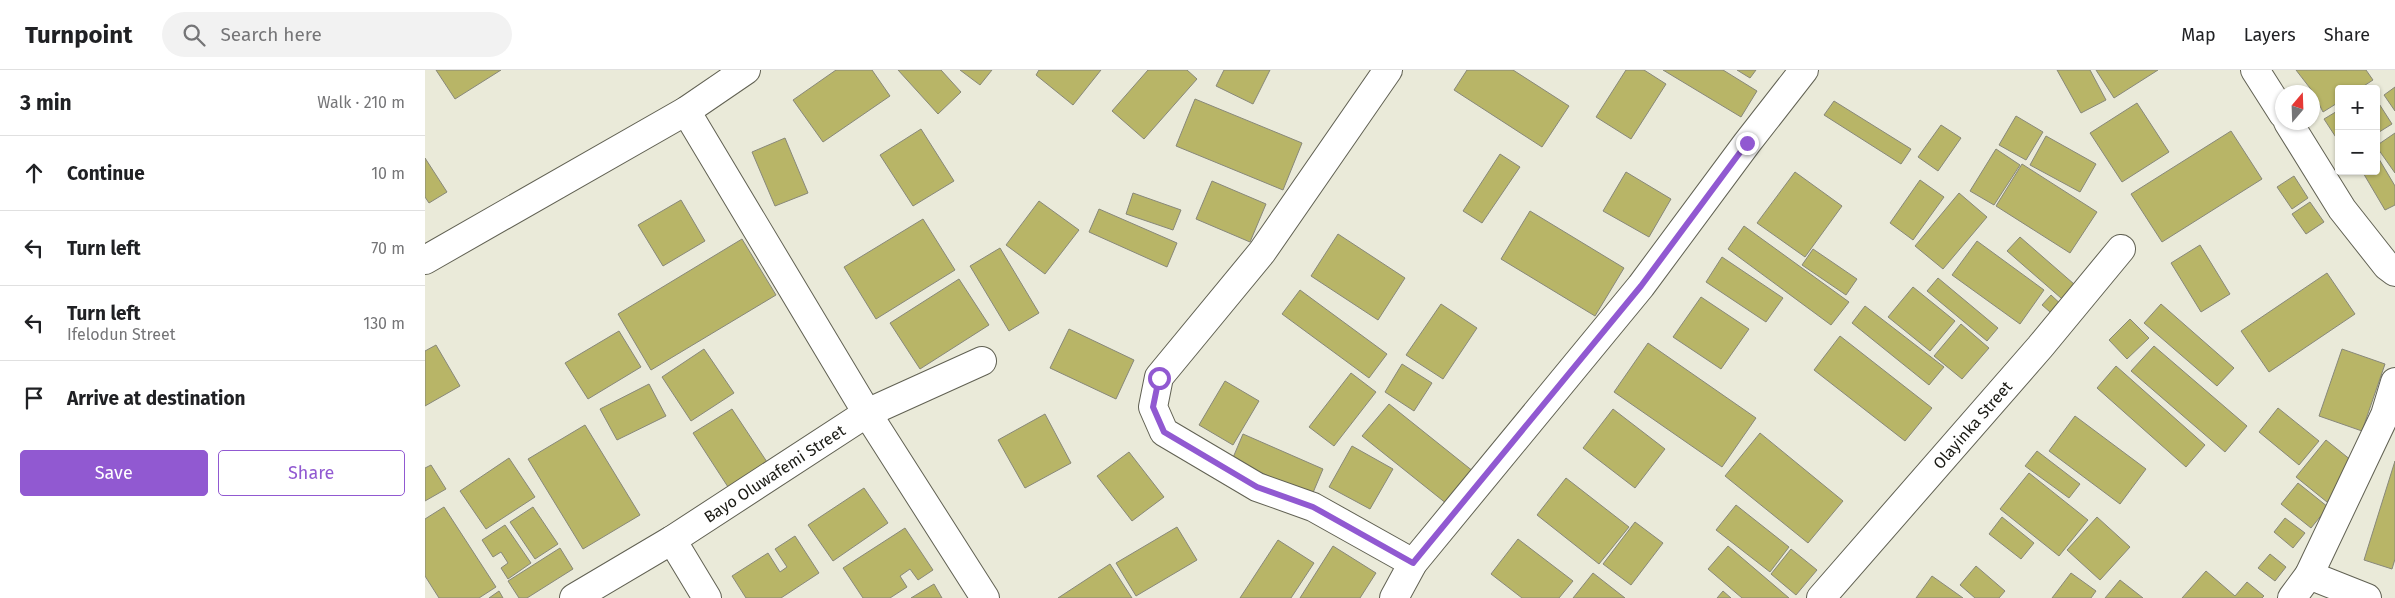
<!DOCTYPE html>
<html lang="en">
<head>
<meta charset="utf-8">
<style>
	:root { --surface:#fff; --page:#f2f2f2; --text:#202124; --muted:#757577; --line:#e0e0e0; --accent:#9159d1 }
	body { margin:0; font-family:"Fira Sans",sans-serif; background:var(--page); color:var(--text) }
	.controls { position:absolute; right:15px; top:15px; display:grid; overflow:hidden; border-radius:5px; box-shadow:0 1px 4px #0004 }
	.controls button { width:45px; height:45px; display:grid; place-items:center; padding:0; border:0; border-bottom:1px solid var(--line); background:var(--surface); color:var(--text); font:25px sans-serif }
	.compass { position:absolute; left:1850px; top:15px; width:45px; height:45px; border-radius:50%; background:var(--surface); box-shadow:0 1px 4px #0004; rotate:19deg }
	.stop { position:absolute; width:15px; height:15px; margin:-11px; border:4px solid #9159d1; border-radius:50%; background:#fff }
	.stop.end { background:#9159d1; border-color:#fff; box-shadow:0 1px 5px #0008 }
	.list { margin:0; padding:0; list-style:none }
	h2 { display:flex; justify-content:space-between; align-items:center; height:65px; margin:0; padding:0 20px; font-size:21px }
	h2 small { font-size:16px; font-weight:400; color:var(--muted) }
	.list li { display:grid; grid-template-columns:32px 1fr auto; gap:15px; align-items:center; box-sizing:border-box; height:75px; padding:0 20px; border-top:1px solid var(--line) }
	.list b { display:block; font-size:19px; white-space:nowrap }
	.list p { margin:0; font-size:16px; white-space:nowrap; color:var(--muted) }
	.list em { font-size:16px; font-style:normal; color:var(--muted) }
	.actions { display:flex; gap:10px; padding:15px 20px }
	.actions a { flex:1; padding:11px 0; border:1px solid var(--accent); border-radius:5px; text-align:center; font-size:18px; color:var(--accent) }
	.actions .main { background:var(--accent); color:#fff }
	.icon { flex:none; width:28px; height:28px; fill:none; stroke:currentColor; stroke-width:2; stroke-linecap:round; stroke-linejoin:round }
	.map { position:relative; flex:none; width:1970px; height:528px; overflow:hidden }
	header { display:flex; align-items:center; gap:30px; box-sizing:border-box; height:70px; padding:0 25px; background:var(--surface); border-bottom:1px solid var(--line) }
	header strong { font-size:24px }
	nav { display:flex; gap:28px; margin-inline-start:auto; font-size:18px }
	.search { width:350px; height:45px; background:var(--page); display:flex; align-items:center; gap:12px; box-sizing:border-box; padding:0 18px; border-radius:28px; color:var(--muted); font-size:19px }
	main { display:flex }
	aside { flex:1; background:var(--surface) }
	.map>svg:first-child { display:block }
	.building { fill:#b8b567; stroke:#888879 }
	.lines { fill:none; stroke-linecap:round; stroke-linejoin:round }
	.minor-casing { stroke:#616153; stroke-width:30 }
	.minor { stroke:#fff; stroke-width:28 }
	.route { stroke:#9159d1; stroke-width:6 }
	.labels { text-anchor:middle; stroke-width:4; stroke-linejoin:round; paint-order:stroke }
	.street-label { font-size:16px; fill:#1a1a14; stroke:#fff }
</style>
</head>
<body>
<header>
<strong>Turnpoint</strong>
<div class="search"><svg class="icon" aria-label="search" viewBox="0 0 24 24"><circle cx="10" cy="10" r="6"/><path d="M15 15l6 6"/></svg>Search here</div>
<nav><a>Map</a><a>Layers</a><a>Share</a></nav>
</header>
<main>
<aside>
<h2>3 min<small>Walk · 210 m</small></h2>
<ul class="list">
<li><svg class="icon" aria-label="ahead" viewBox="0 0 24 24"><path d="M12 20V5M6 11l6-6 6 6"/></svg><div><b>Continue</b></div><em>10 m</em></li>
<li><svg class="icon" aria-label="left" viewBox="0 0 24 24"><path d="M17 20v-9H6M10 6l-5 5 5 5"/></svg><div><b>Turn left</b></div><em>70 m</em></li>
<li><svg class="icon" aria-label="left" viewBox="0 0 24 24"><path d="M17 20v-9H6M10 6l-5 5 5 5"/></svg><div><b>Turn left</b><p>Ifelodun Street</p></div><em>130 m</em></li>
<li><svg class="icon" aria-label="arrive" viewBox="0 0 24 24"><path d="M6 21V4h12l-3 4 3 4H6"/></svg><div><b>Arrive at destination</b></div></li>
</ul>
<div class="actions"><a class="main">Save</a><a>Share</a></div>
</aside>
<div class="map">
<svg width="1970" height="528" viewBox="0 0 1970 528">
	<rect width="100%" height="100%" fill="#eaead9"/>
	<g class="building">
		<path d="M11 0H76L30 29Z"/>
		<path d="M411 0H447L465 26 398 72 368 30Z"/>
		<path d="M473 0H516L536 22 513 44Z"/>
		<path d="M535 0H567L555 15Z"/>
		<path d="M614 0H676L648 35 611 5Z"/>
		<path d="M723 0H762L772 9 719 69 687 41Z"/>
		<path d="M799 0H845L828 34 791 16Z"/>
		<path d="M1042 0H1088L1144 36 1117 77 1029 20Z"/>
		<path d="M1201 0H1219L1241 14 1206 69 1171 47Z"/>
		<path d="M1238 0H1298L1332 21 1316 47Z"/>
		<path d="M1312 0H1331L1325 8Z"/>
		<path d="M1632 0H1665L1681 30 1656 43Z"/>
		<path d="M1671 0H1733L1689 28Z"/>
		<path d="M1871 0H1941L1948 10 1934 19H1914V32L1898 42 1888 22Z"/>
		<path d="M1970 17V41L1959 25Z"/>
		<path d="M770 29 877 73 858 120 751 76Z"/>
		<path d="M1951 29 1967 54 1951 64Z"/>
		<path d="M1409 31 1486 79 1476 94 1399 45Z"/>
		<path d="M1712 33 1744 82 1697 112 1665 63Z"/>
		<path d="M1914 40V72L1899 49Z"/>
		<path d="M1591 46 1618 62 1601 90 1574 75Z"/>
		<path d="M1516 55 1536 68 1513 101 1493 87Z"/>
		<path d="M496 59 529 111 488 136 455 85Z"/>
		<path d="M1806 61 1837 109 1737 172 1706 124Z"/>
		<path d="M1970 63V103L1951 76Z"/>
		<path d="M1621 66 1671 94 1655 122 1605 95Z"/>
		<path d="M360 68 383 123 350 136 327 82Z"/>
		<path d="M1571 79 1595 95 1569 135 1545 121Z"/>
		<path d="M1075 84 1095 97 1057 153 1038 141Z"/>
		<path d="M1951 84 1970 116V135L1960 140 1937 101H1951Z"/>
		<path d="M0 88 22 122 4 133 0 127Z"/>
		<path d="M1597 94 1672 142 1645 183 1571 136Z"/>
		<path d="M1201 102 1246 129 1224 167 1178 141Z"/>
		<path d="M1370 102 1417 136 1380 187 1332 153Z"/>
		<path d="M1869 106 1883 128 1867 139 1852 117Z"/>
		<path d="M1495 110 1519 127 1488 170 1465 153Z"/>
		<path d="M787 111 841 134 825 172 771 149Z"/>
		<path d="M708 123 756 140 748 160 701 144Z"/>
		<path d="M1534 123 1562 147 1518 199 1490 176Z"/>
		<path d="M256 130 280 171 238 196 213 155Z"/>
		<path d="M614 131 654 160 620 204 581 175Z"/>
		<path d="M1885 132 1899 152 1881 164 1867 144Z"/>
		<path d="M674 139 752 173 742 197 664 162Z"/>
		<path d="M1105 141 1199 198 1170 246 1076 189Z"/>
		<path d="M498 149 530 200 451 249 419 197Z"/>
		<path d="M1319 156 1424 232 1406 255 1303 179Z"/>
		<path d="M913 164 980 208 953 250 886 206Z"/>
		<path d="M1595 167 1657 221 1644 235 1582 181Z"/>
		<path d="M317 169 351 225 226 300 193 244Z"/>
		<path d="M1552 171 1619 220 1595 254 1527 205Z"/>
		<path d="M1775 175 1805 224 1776 242 1746 193Z"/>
		<path d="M575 178 614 243 584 261 545 196Z"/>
		<path d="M1388 179 1432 209 1421 225 1377 195Z"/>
		<path d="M1297 187 1358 228 1341 252 1281 212Z"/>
		<path d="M1902 203 1930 244 1844 302 1816 261Z"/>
		<path d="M1513 208 1573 258 1562 271 1502 221Z"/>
		<path d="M534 209 564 255 495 299 465 253Z"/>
		<path d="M1488 217 1530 251 1505 281 1463 247Z"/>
		<path d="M875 220 962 284 944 308 857 244Z"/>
		<path d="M1626 225 1640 238 1632 248 1617 235Z"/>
		<path d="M1276 227 1324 259 1296 299 1248 267Z"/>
		<path d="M1016 234 1052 258 1018 309 981 285Z"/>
		<path d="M1736 234 1809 298 1792 316 1719 253Z"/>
		<path d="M1440 236 1519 297 1504 315 1427 253Z"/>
		<path d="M1705 249 1724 268 1702 289 1684 270Z"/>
		<path d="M1536 254 1564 278 1537 309 1509 286Z"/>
		<path d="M644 259 709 290 691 329 625 298Z"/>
		<path d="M194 261 216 297 163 329 140 293Z"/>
		<path d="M1415 266 1507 338 1480 371 1389 300Z"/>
		<path d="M1223 273 1331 348 1297 397 1189 322Z"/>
		<path d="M11 275 35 316 0 336V281Z"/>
		<path d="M1729 276 1822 356 1800 382 1706 301Z"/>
		<path d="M279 279 309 323 266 351 237 307Z"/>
		<path d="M1917 279 1960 294 1937 361 1894 346Z"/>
		<path d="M977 294 1007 313 989 341 960 322Z"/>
		<path d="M1691 296 1780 375 1761 397 1672 318Z"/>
		<path d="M926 303 951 322 909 376 884 357Z"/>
		<path d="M800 311 834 331 808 375 774 355Z"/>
		<path d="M224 314 241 346 192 370 175 339Z"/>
		<path d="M964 334 1054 406 1027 438 937 366Z"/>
		<path d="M1853 338 1894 371 1874 395 1834 362Z"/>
		<path d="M307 339 344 395 305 420 268 363Z"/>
		<path d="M1188 339 1240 379 1210 418 1158 378Z"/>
		<path d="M620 344 646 393 600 418 573 370Z"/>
		<path d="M1650 346 1721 399 1695 434 1624 381Z"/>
		<path d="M160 355 215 445 158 479 103 389Z"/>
		<path d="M1335 363 1418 431 1383 473 1300 406Z"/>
		<path d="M818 364 898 399 887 425 807 390Z"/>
		<path d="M1901 370 1932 395 1902 432 1871 407Z"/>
		<path d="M927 376 968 399 945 439 904 417Z"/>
		<path d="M1612 381 1655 414 1644 428 1600 396Z"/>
		<path d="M704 382 739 427 707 451 672 406Z"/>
		<path d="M84 388 110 427 61 459 35 421Z"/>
		<path d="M1970 391V489L1967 499 1939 490Z"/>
		<path d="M6 395 21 419 0 431V398Z"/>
		<path d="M1604 403 1663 450 1634 486 1575 439Z"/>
		<path d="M1141 408 1204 457 1174 494 1112 445Z"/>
		<path d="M1873 413 1903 437 1886 458 1856 434Z"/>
		<path d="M439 418 463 453 408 491 383 455Z"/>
		<path d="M1311 435 1364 477 1345 502 1291 460Z"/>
		<path d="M19 437 71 517 54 528H14L0 506V449Z"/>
		<path d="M108 437 133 474 110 489 85 452Z"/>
		<path d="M1577 447 1609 473 1596 489 1564 464Z"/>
		<path d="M1672 447 1705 477 1675 510 1642 480Z"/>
		<path d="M1860 448 1880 463 1868 478 1849 462Z"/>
		<path d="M1210 452 1238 473 1206 515 1178 494Z"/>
		<path d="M80 455 106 493 83 509 76 498 83 493 76 482 68 487 57 470Z"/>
		<path d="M752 457 772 490 711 526 691 493Z"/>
		<path d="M480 458 508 500 493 510 485 499 475 506 482 517 465 528H438L418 498Z"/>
		<path d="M370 466 394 503 356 528H321L307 506 343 483 355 502 362 497 350 479Z"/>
		<path d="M1093 469 1148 511 1134 528H1097L1066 504Z"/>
		<path d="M853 470 889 493 866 528H815Z"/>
		<path d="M908 476 951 503 935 528H875Z"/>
		<path d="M1303 476 1364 528H1317L1283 499Z"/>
		<path d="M135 478 148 499 102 528H94L83 511Z"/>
		<path d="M1366 479 1392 500 1371 525 1346 504Z"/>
		<path d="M1845 484 1861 497 1850 511 1833 498Z"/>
		<path d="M685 494 707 528H633Z"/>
		<path d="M1551 496 1580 521 1574 528H1550L1535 515Z"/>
		<path d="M1781 501 1810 526 1822 512 1839 526 1837 528H1757Z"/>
		<path d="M1168 503 1200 528H1148Z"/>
		<path d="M1646 503 1671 521 1666 528H1627Z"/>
		<path d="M1507 506 1538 528H1491Z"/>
		<path d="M1695 510 1718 528H1680Z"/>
		<path d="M509 514 517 528H486Z"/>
		<path d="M74 521 78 528H64Z"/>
		<path d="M1298 521 1306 528H1292Z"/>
	</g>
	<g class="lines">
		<defs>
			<g id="minor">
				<path d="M963 0 837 182 734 307 728 337 739 362 832 417 888 437 988 493"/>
				<path d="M1830 0 1858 44"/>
				<path d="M261 41 442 343 560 528"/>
				<path d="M1863 52 1917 139 1962 196 1970 202"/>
				<path d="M0 190 261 41 321 0"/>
				<path d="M247 470 282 528"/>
				<path d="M1884 505 1942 528"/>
				<path id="s1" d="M149 528 247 470 442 343 557 291"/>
				<path d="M969 528 988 493 1216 216 1322 73 1379 0"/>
				<path id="s2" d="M1396 528 1615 277 1696 179"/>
				<path d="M1867 528 1884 505 1960 345 1970 312"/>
			</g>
		</defs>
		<use href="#minor" class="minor-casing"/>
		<use href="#minor" class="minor"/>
	</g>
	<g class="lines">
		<path class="route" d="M734 308 728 337 739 362 832 417 888 437 988 493 1216 216 1322 73"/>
	</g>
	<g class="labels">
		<g class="street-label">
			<text dy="6" stroke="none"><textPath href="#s2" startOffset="230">Olayinka Street</textPath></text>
			<text dy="6" stroke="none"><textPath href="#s1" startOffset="236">Bayo Oluwafemi Street</textPath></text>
		</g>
	</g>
</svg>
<div class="controls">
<button>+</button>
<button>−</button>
</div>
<svg class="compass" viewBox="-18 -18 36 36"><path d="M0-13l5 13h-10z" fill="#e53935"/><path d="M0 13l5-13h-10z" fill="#757577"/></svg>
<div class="stop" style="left:734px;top:308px"></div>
<div class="stop end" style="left:1322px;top:73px"></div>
</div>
</main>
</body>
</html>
